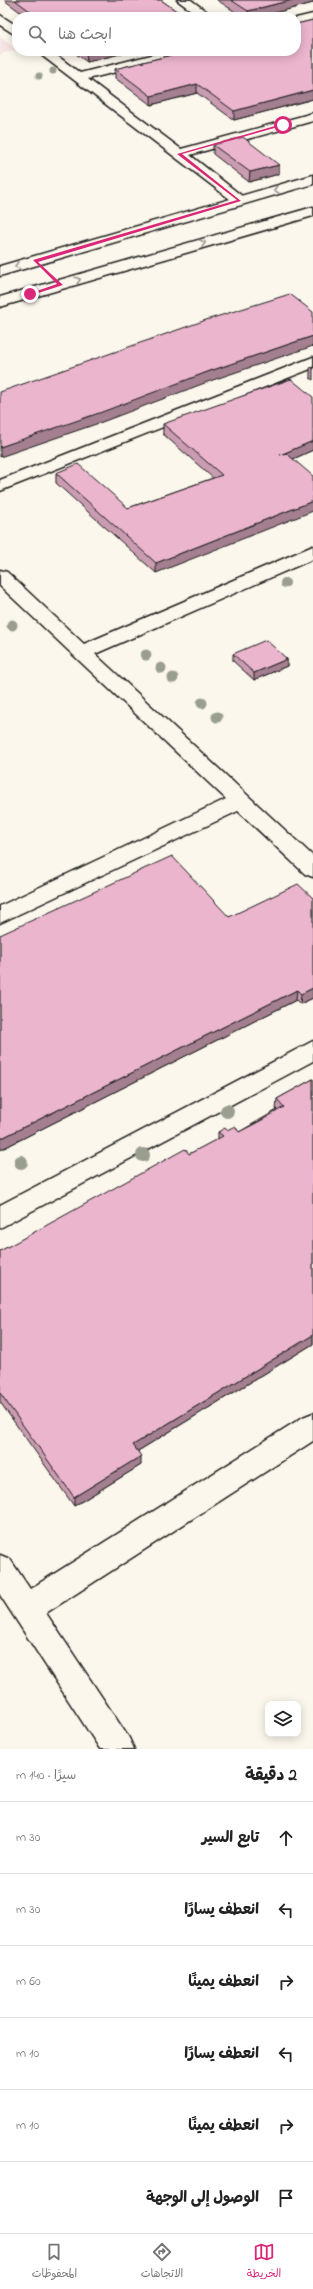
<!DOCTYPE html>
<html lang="ar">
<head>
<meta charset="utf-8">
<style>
	:root { --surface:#fff; --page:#f6f6f6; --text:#222; --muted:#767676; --line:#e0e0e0; --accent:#db2777 }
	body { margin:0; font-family:"Indie Flower","Playpen Sans Arabic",sans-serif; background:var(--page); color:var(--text); direction:rtl }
	.controls { position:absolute; right:12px; bottom:12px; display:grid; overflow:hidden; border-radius:8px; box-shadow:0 2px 10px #0003 }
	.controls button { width:36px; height:36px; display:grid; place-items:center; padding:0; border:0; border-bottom:1px solid var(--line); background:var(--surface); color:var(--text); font:20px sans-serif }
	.stop { position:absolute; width:12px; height:12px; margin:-9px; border:3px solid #db2777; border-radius:50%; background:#fff }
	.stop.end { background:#db2777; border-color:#fff; box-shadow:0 1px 4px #0008 }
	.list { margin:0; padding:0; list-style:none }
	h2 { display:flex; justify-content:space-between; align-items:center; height:52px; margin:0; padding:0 16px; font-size:17px }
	h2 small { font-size:13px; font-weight:400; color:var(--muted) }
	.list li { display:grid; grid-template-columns:26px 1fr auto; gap:12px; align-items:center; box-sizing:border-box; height:72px; padding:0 16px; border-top:1px solid var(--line) }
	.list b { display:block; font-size:15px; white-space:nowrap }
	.list em { font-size:13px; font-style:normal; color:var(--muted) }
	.icon { flex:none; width:22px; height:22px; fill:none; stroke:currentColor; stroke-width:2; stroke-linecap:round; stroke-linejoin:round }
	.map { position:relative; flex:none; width:313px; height:1749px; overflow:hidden; direction:ltr }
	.search { position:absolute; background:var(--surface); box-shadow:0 2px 10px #0003; left:12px; right:12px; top:12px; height:44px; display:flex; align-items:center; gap:10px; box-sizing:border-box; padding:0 14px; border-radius:16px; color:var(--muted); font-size:15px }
	.sheet { height:484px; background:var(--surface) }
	nav { display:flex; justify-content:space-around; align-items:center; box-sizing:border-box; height:56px; border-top:1px solid var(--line); background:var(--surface); font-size:11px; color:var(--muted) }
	nav a { display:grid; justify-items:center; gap:2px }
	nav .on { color:var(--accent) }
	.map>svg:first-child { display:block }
	.built { fill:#f6e3e3 }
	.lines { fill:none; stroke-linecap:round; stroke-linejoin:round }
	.street-casing { stroke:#1c1c1c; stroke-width:3 }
	.secondary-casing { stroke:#1c1c1c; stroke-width:3 }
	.street { fill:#fbf7ec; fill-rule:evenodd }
	.secondary { fill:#fbf7ec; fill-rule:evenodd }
	.tree { fill:#999e8f }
	.wall { fill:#ca9cb1; stroke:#1c1c1c }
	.shaded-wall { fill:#a47f90; stroke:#1c1c1c }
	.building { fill:#ebb5ce; stroke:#1c1c1c }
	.oneway { stroke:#97948e }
	.route { fill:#db2777 }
</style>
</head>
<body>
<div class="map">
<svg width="313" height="1749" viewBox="0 0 313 1749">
	<rect width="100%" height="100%" fill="#fbf7ec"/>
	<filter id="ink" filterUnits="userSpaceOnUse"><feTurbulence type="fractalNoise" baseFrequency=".025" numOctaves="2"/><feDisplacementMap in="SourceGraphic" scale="8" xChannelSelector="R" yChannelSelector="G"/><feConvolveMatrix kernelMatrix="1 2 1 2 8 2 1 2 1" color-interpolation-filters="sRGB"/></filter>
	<g filter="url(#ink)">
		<path class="built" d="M0 37 17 50 0 54Z"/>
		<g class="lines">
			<defs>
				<g id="street">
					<path d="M177 0H191L214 17H200Z"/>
					<path d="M313 14V22L296 26V18Z"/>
					<path d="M0 15 17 26V36L0 25Z"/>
					<path d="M36 51H51L80 73 167 51H190L188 54 88 79 181 149 313 113V121L190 155 247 200 240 204 235 203Z"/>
					<path d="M313 357V368L0 491V480Z"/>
					<path d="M313 546V559L95 654 313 856V877L305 874 238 811 0 923V906L226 799 0 586V570L7 572 84 644Z"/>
					<path d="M313 1041V1061L0 1228V1205Z"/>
					<path d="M313 1413V1441L46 1613 129 1738 134 1749H100L0 1595V1555L10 1559 30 1589 303 1417Z"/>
				</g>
				<g id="secondary">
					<path d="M313 175V184L0 276V266Z"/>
					<path d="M313 207V216L0 307V297Z"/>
				</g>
			</defs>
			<use href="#street" class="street-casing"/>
			<use href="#secondary" class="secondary-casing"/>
			<use href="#street" class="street"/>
			<use href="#secondary" class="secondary"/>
		</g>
		<g class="tree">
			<circle cx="53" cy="71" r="3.5"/>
			<circle cx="39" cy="76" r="3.5"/>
			<circle cx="285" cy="583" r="5"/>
			<circle cx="12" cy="625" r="5.5"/>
			<circle cx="146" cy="655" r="5.5"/>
			<circle cx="161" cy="668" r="5.5"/>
			<circle cx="173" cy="678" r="5.5"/>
			<circle cx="202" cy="703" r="5.5"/>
			<circle cx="217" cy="717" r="5.5"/>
			<circle cx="227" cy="1111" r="7"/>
			<circle cx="143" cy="1155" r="7"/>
			<circle cx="21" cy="1162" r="7"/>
		</g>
		<g class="wall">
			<path d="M4 0H161L185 17H27Z"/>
			<path d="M217 0H313V3L259 17H243Z"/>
			<path d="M313 20V99L234 120 197 93 151 105 115 78V69Z"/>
			<path d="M72 51H132L87 62Z"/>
			<path d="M213 145 279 165V174L249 182 213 154Z"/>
			<path d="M313 367V380L310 378V368Z"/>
			<path d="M163 424 313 450 293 459 156 573 56 483V473L128 508 213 478 163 434Z"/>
			<path d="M233 654 287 659V666L254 680 233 661Z"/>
			<path d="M313 898V998L300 1004 296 1000 0 1150V935L229 917Z"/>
			<path d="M313 1079V1344L138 1451 141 1465 74 1506 0 1402V1251L189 1154 218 1139V1132L227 1130 239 1132 277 1110 276 1109 277 1099Z"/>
		</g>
		<g class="shaded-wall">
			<path d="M292 0H313V3L259 17H248V11Z"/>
			<path d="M96 51H132L87 62 86 53Z"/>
			<path d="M197 84V93L151 105V96Z"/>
			<path d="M313 90V99L234 120V111Z"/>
			<path d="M279 165V174L249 182 250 172Z"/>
			<path d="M313 336V346L210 381 102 422 0 457V447L210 371Z"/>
			<path d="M313 441V450L280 465V455Z"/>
			<path d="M313 501V511L156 573V563Z"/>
			<path d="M287 659V666L254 680V673Z"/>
			<path d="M313 988V998L300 1004 301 994Z"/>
			<path d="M297 990 296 1000 0 1150V1139Z"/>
			<path d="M313 1335V1344L133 1454V1445Z"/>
			<path d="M141 1456V1465L74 1506V1497Z"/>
		</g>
		<g class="building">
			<path d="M15 0H161L185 17H38Z"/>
			<path d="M231 0H292L248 11Z"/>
			<path d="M313 20V90L234 111 197 84 151 96 115 69 188 51H296V24Z"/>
			<path d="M83 51H96L86 53Z"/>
			<path d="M243 137 279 165 250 172 213 145Z"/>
			<path d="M290 294 313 312V336L210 371 102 412 0 447V392L206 320Z"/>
			<path d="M291 379 313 397V441L280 455 286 453 313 476V501L156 563 56 473 78 464 128 508 222 475 163 424Z"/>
			<path d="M266 640 287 659 254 673 233 654Z"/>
			<path d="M172 856 229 917 298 884 313 898V988L301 994 297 990 0 1139V935Z"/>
			<path d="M313 1079V1335L133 1445 141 1456 74 1497 0 1393V1251L185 1149 189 1154 223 1136 218 1132 225 1128 227 1130 235 1126 239 1132 262 1120 284 1107 277 1099Z"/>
		</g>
		<defs><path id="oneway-chevron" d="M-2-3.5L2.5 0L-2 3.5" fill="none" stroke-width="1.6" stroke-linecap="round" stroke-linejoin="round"/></defs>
		<g class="oneway">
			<use href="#oneway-chevron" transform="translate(276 190) rotate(164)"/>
			<use href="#oneway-chevron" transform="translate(203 243) rotate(-16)"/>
			<use href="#oneway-chevron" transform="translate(17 266) rotate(164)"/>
			<use href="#oneway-chevron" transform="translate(78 280) rotate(-16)"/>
		</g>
	</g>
	<path class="route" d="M282 124 285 125 182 154 241 201 38 262 63 285 32 295 28 294 57 284 33 260 237 200 177 154Z"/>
</svg>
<div class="controls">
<button><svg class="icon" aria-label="layers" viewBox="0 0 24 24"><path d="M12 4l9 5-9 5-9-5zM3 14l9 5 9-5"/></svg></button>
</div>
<div class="stop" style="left:283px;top:125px"></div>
<div class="stop end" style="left:30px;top:294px"></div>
<div class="search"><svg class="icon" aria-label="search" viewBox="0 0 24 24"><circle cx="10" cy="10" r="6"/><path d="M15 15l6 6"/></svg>ابحث هنا</div>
</div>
<section class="sheet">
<h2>2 دقيقة<small>سيرًا · 140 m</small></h2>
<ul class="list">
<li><svg class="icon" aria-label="ahead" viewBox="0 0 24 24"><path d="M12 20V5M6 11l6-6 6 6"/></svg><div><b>تابع السير</b></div><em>30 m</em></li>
<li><svg class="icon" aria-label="left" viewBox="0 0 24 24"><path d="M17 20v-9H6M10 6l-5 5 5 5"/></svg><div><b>انعطف يسارًا</b></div><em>30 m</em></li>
<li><svg class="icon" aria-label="right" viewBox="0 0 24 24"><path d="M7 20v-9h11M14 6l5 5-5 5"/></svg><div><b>انعطف يمينًا</b></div><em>60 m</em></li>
<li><svg class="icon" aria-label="left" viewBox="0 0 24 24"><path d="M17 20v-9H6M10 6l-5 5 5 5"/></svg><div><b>انعطف يسارًا</b></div><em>10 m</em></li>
<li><svg class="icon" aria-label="right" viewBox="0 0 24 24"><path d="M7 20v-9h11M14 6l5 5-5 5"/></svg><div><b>انعطف يمينًا</b></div><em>10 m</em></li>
<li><svg class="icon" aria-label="arrive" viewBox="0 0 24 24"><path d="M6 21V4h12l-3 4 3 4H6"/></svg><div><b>الوصول إلى الوجهة</b></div></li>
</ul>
</section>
<nav>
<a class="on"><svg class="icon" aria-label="map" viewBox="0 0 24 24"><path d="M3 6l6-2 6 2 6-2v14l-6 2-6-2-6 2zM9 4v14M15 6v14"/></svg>الخريطة</a>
<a><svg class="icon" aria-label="directions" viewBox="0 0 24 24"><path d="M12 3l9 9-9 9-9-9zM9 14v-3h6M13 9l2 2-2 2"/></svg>الاتجاهات</a>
<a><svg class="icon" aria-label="saved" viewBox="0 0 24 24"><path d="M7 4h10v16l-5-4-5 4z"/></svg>المحفوظات</a>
</nav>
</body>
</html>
